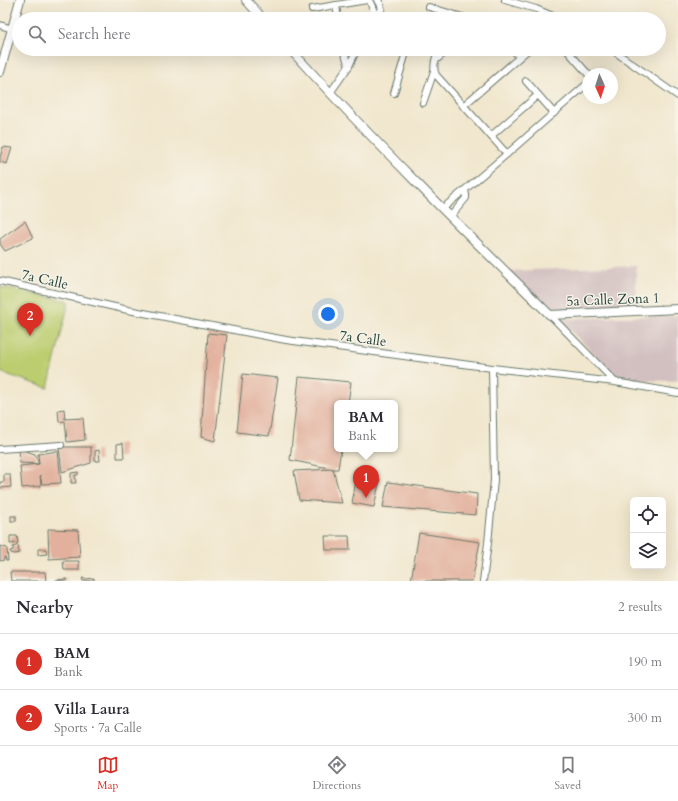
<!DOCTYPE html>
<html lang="en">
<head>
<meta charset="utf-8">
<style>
	:root { --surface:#fff; --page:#f2f2f3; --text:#2b2b33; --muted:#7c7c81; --line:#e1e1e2; --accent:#d93025 }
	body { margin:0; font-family:Cardo,serif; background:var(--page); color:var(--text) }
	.controls { position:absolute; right:12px; bottom:12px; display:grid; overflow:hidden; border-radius:6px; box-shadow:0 4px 16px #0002 }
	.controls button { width:36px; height:36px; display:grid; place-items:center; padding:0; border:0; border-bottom:1px solid var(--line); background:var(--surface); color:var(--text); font:20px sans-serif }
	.compass { position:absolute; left:582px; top:68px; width:36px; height:36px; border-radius:50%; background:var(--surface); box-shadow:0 4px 16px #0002; rotate:177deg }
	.you { position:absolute; left:328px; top:314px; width:14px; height:14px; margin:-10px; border:3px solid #fff; border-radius:50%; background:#1a73e8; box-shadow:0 0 0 6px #1a73e833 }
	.badge { display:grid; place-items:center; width:26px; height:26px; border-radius:50%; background:var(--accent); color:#fff; font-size:13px; font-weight:700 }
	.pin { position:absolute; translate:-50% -33px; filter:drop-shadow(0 1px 2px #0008) }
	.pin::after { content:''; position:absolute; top:21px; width:14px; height:12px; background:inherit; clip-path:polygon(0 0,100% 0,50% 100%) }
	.popup { position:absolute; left:334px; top:400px; width:64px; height:52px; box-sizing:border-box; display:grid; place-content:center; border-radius:6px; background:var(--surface); filter:drop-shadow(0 1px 3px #0005); font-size:13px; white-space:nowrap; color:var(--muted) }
	.popup b { font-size:15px; color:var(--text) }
	.popup::after { content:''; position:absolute; left:50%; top:100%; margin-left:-8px; border:8px solid transparent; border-top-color:var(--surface) }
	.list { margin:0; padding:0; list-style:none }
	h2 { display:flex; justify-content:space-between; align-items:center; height:52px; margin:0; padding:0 16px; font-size:17px }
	h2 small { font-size:13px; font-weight:400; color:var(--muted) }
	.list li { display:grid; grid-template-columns:26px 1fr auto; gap:12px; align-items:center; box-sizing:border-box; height:56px; padding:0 16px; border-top:1px solid var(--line) }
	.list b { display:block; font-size:15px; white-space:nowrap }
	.list p { margin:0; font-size:13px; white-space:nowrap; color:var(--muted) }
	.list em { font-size:13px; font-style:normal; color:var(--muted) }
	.icon { flex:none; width:22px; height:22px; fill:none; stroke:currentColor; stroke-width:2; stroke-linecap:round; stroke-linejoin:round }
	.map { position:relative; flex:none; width:678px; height:581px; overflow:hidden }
	.search { position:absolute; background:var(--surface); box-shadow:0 4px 16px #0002; left:12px; right:12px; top:12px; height:44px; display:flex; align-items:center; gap:10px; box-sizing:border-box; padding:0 14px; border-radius:22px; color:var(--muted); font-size:15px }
	.sheet { height:164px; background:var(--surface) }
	nav { display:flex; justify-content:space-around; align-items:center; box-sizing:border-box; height:56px; border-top:1px solid var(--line); background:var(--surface); font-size:11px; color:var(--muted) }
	nav a { display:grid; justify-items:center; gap:2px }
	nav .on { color:var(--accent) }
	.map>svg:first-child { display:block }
	.industrial { fill:#d2bfc0 }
	.green { fill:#bccd70; stroke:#6e8552 }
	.building { fill:#e2b09c }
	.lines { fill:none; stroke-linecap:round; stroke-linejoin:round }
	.street-casing { stroke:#68786a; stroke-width:8 }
	.secondary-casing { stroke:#68786a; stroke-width:10 }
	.street { stroke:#fff; stroke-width:6 }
	.secondary { stroke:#fff; stroke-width:8 }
	.labels { text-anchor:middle; stroke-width:3; stroke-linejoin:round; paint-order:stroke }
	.street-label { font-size:14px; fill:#1f3d34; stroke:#f7f3e8 }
</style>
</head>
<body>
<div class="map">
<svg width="678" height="581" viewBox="0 0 678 581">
	<rect width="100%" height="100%" fill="#f7f3e8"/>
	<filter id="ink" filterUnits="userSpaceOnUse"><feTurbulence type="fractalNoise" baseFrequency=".025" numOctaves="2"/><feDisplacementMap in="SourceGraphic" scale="8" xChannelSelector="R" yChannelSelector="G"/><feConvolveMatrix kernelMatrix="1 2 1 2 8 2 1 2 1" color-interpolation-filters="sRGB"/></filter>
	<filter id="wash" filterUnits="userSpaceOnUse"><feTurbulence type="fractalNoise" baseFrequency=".012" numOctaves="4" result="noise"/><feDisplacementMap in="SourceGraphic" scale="16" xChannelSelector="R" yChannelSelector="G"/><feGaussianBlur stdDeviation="0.9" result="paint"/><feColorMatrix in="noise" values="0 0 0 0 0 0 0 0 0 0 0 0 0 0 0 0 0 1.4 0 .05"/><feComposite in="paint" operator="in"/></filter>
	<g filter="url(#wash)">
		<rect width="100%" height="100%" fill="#f1e7ce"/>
		<g class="industrial">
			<path d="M636 266V309L551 312 507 271Z"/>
			<path d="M678 315V381L620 380 559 319Z"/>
		</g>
		<path class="green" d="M0 287 69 301 48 388 0 372Z"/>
		<g id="blocks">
			<g class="building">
				<path d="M3 147 12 148 7 164 0 162V157Z"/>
				<path d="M25 221 33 238 5 251 0 244V239Z"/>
				<path d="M208 333 227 335 215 441 201 437Z"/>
				<path d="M243 374 278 378 269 436 237 432Z"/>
				<path d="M299 377 351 382 348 403H337V449H341L338 469H333L342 503 299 500 294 471 333 469 290 460Z"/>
				<path d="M64 409 65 419 83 418 85 440 67 442 65 421 59 422 58 410Z"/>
				<path d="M123 443 124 458H117V444Z"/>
				<path d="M59 447H91V463L62 472Z"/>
				<path d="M19 449 35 454 39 464 20 463Z"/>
				<path d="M99 450 100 461H95V451Z"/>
				<path d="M58 451 61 483 42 484 40 475 41 486 22 488 20 466 39 464 38 454Z"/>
				<path d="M78 472V475H75L76 483H71V473Z"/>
				<path d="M4 474H10L11 487 0 488V482H4Z"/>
				<path d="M357 475 380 479 374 507 352 503Z"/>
				<path d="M388 482 477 494 476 515 383 507Z"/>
				<rect x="11" y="516" width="5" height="5"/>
				<path d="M48 529 78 530 80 557 49 559Z"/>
				<path d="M419 533 480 542 472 581H411Z"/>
				<path d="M10 536H17L18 543 10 544Z"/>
				<path d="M325 536H349L350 550H326Z"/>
				<path d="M18 545 19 553 14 554 11 553 10 551 13 550V547Z"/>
				<path d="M0 546 7 548 8 561H6L5 557H4V560L0 561Z"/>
				<path d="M38 549H46L47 554 38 555Z"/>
				<path d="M63 561H79V570H64Z"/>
				<path d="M10 572H45L46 581H11Z"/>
				<path d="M82 578 86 579 94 578V581H83Z"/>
				<path d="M67 579V581H56V580Z"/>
			</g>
		</g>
	</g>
	<g filter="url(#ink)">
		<use href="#blocks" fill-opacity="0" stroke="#68786a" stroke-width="1"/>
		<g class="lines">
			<defs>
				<g id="street">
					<path d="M369 0 373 9 374 15"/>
					<path d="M505 0 536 9 560 19"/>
					<path d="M336 5 338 19"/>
					<path d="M429 7 469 19"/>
					<path d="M312 9 367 0"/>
					<path d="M372 19C377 8 387 15 378 0"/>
					<path d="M0 25 12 29"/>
					<path d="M343 49 349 66"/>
					<path d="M438 49C436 58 432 67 436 75L507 154"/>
					<path d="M513 49 519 57"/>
					<path d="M566 49 588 74"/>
					<path d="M611 49 678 96"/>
					<path d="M435 61 449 49"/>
					<path d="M526 81 554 113"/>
					<path d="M330 93 349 66 357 49"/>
					<path d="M394 93 407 49"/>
					<path d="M423 103 434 71"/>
					<path d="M463 106 529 49"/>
					<path d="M491 136 538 95"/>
					<path d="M442 209 507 154 588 83"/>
					<path d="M450 217 466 198V195L465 190"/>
					<path d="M0 281 128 310 286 340 492 368 615 382 678 393"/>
					<path d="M550 315 615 382"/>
					<path d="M0 449 61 445"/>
					<path d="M483 581 488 543 494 480 492 368"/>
				</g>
				<g id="secondary">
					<path d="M246 0 263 19"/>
					<path d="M290 49C373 141 461 228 550 315L678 309"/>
					<path d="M0 72 20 0"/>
				</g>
			</defs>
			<use href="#street" class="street-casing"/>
			<use href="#secondary" class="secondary-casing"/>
			<use href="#street" class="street"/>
			<use href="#secondary" class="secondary"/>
		</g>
	</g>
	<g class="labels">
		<g class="street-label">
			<text transform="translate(45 279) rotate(13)" y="5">7a Calle</text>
			<text transform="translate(613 299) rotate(-2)" y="5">5a Calle Zona 1</text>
			<text transform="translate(363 338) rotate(8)" y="5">7a Calle</text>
		</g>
	</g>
</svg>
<div class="controls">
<button><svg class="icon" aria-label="locate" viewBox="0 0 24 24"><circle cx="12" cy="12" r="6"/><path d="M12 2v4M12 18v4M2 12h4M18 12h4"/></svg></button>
<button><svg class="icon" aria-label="layers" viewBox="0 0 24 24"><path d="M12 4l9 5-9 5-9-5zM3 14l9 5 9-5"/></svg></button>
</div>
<svg class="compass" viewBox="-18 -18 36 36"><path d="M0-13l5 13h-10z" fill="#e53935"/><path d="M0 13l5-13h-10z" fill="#7c7c81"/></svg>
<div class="you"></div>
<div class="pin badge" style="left:366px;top:498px">1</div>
<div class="popup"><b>BAM</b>Bank</div>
<div class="pin badge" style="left:30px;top:336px">2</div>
<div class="search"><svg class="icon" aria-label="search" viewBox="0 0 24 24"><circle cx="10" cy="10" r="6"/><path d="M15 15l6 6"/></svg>Search here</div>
</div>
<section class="sheet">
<h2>Nearby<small>2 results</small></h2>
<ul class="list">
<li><span class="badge">1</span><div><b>BAM</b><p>Bank</p></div><em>190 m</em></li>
<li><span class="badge">2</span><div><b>Villa Laura</b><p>Sports · 7a Calle</p></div><em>300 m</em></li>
</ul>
</section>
<nav>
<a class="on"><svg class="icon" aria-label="map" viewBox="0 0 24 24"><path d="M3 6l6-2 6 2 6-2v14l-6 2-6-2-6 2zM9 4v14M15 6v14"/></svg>Map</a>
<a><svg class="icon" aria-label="directions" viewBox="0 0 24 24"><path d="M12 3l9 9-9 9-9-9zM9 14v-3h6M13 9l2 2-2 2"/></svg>Directions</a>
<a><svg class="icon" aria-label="saved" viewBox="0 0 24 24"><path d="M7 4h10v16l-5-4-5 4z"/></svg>Saved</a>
</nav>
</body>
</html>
